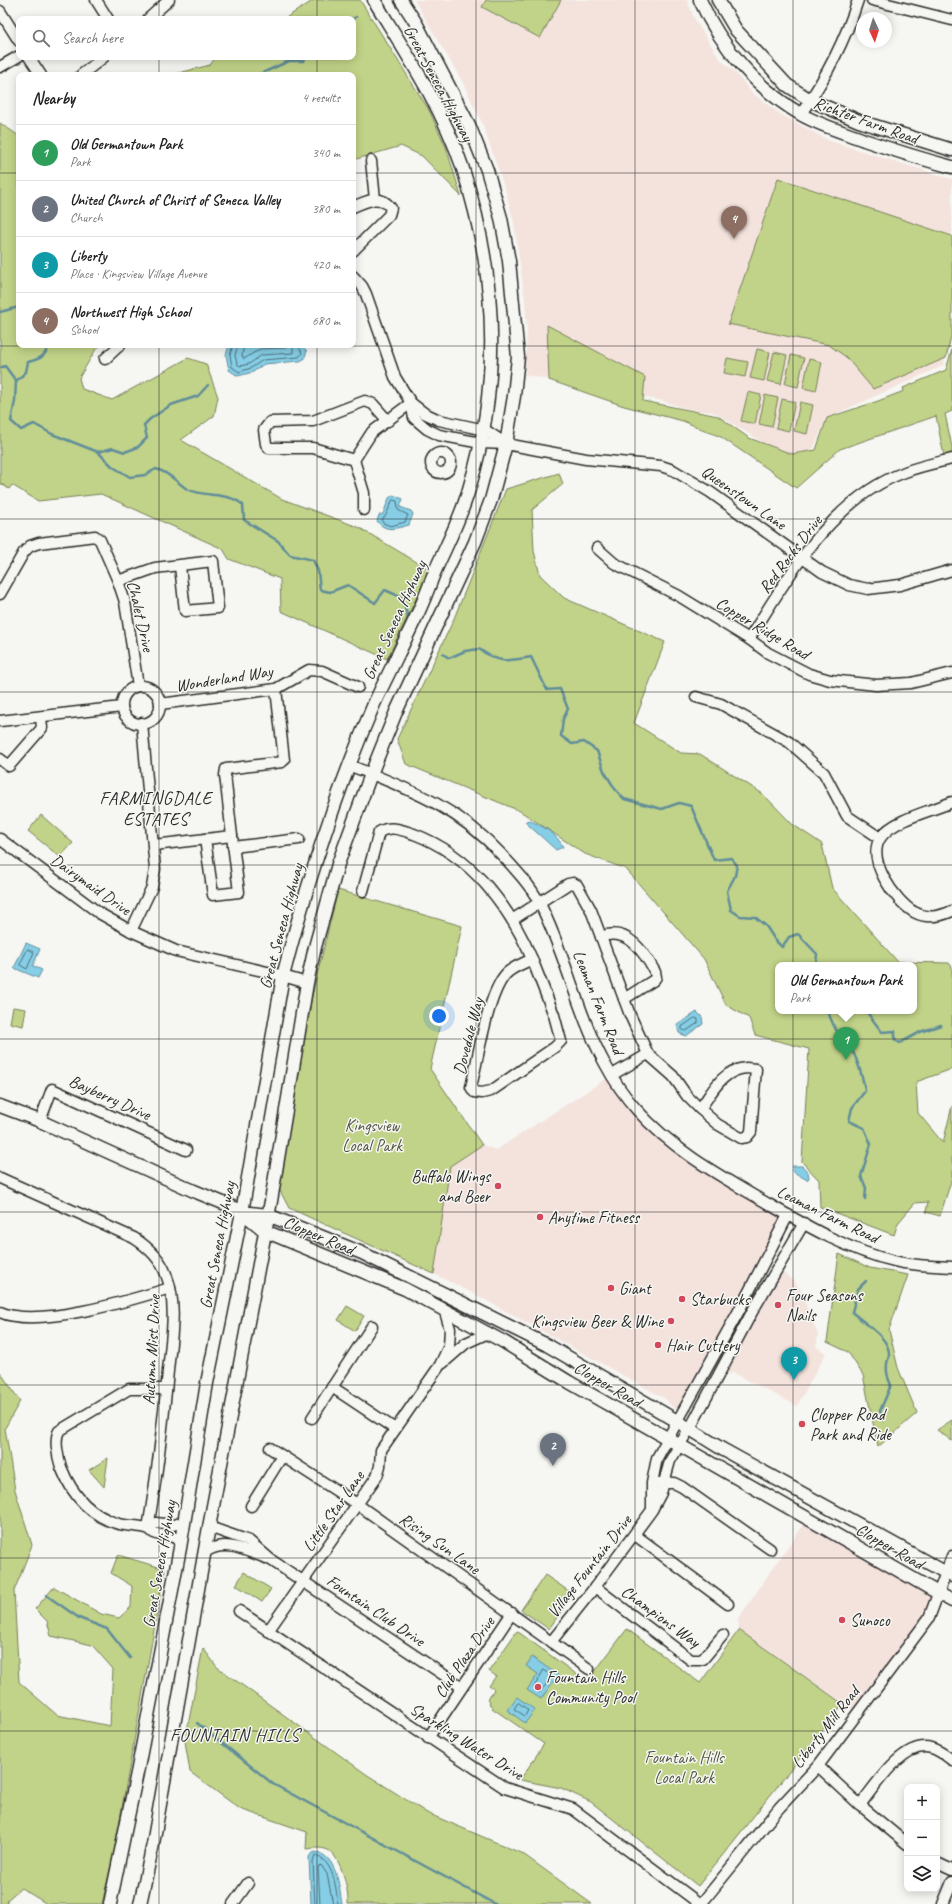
<!DOCTYPE html>
<html lang="en">
<head>
<meta charset="utf-8">
<style>
	:root { --surface:#fff; --page:#f2f2f2; --text:#222; --muted:#767676; --line:#e0e0e0; --accent:#d1495b }
	body { margin:0; font-family:Caveat,sans-serif; background:var(--page); color:var(--text) }
	.controls { position:absolute; right:12px; bottom:12px; display:grid; overflow:hidden; border-radius:8px; box-shadow:0 2px 10px #0003 }
	.controls button { width:36px; height:36px; display:grid; place-items:center; padding:0; border:0; border-bottom:1px solid var(--line); background:var(--surface); color:var(--text); font:20px sans-serif }
	.compass { position:absolute; left:856px; top:12px; width:36px; height:36px; border-radius:50%; background:var(--surface); box-shadow:0 2px 10px #0003; rotate:176deg }
	.you { position:absolute; left:439px; top:1016px; width:14px; height:14px; margin:-10px; border:3px solid #fff; border-radius:50%; background:#1a73e8; box-shadow:0 0 0 6px #1a73e833 }
	.badge { display:grid; place-items:center; width:26px; height:26px; border-radius:50%; background:var(--accent); color:#fff; font-size:13px; font-weight:700 }
	.pin { position:absolute; translate:-50% -33px; filter:drop-shadow(0 1px 2px #0008) }
	.pin::after { content:''; position:absolute; top:21px; width:14px; height:12px; background:inherit; clip-path:polygon(0 0,100% 0,50% 100%) }
	.popup { position:absolute; left:775px; top:962px; width:142px; height:52px; box-sizing:border-box; display:grid; place-content:center; border-radius:8px; background:var(--surface); filter:drop-shadow(0 1px 3px #0005); font-size:13px; white-space:nowrap; color:var(--muted) }
	.popup b { font-size:15px; color:var(--text) }
	.popup::after { content:''; position:absolute; left:50%; top:100%; margin-left:-8px; border:8px solid transparent; border-top-color:var(--surface) }
	.list { margin:0; padding:0; list-style:none }
	h2 { display:flex; justify-content:space-between; align-items:center; height:52px; margin:0; padding:0 16px; font-size:17px }
	h2 small { font-size:13px; font-weight:400; color:var(--muted) }
	.list li { display:grid; grid-template-columns:26px 1fr auto; gap:12px; align-items:center; box-sizing:border-box; height:56px; padding:0 16px; border-top:1px solid var(--line) }
	.list b { display:block; font-size:15px; white-space:nowrap }
	.list p { margin:0; font-size:13px; white-space:nowrap; color:var(--muted) }
	.list em { font-size:13px; font-style:normal; color:var(--muted) }
	.icon { flex:none; width:22px; height:22px; fill:none; stroke:currentColor; stroke-width:2; stroke-linecap:round; stroke-linejoin:round }
	.map { position:relative; flex:none; width:952px; height:1904px; overflow:hidden }
	.search { position:absolute; background:var(--surface); box-shadow:0 2px 10px #0003; left:16px; top:16px; width:340px; height:44px; display:flex; align-items:center; gap:10px; box-sizing:border-box; padding:0 14px; border-radius:8px; color:var(--muted); font-size:15px }
	.panel { position:absolute; background:var(--surface); box-shadow:0 2px 10px #0003; left:16px; top:72px; width:340px; height:276px; border-radius:8px }
	.map>svg:first-child { display:block }
	.built { fill:#f4e3dd }
	.green { fill:#c1d388; stroke:#767f5a; fill-rule:evenodd }
	.water { fill:#85cee6; stroke:#618d9b }
	.lines { fill:none; stroke-linecap:round; stroke-linejoin:round }
	.shore { stroke:#4f6c76; stroke-width:1 }
	.stream { stroke:#618d9b; stroke-width:2.5 }
	.minor-casing { stroke:#2b2b2b; stroke-width:13 }
	.major-casing { stroke:#2b2b2b; stroke-width:15 }
	.minor { stroke:#f6f6f2; stroke-width:10 }
	.major { stroke:#f6f6f2; stroke-width:12 }
	.grid { fill:none; stroke:#2b2b2b; stroke-width:1; stroke-opacity:0.55 }
	.poi-dot { fill:#d1495b; stroke:#f6f6f2; stroke-width:1.5 }
	.labels { text-anchor:middle; stroke-width:3; stroke-linejoin:round; paint-order:stroke }
	.street-label { font-size:17px; fill:#2b2b2b; stroke:#f6f6f2 }
	.park-label { font-size:17px; fill:#505542; stroke:#f6f6f2 }
	.poi-label { font-size:17px; fill:#2b2b2b; stroke:#f6f6f2; text-anchor:start }
	.neighbourhood-label { font-size:18px; letter-spacing:1px; fill:#2b2b2b; stroke:#f6f6f2 }
</style>
</head>
<body>
<div class="map">
<svg width="952" height="1904" viewBox="0 0 952 1904">
	<rect width="100%" height="100%" fill="#f6f6f2"/>
	<filter id="ink" filterUnits="userSpaceOnUse"><feTurbulence type="fractalNoise" baseFrequency=".025" numOctaves="2"/><feDisplacementMap in="SourceGraphic" scale="8" xChannelSelector="R" yChannelSelector="G"/><feConvolveMatrix kernelMatrix="1 2 1 2 8 2 1 2 1" color-interpolation-filters="sRGB"/></filter>
	<g filter="url(#ink)">
		<g class="built">
			<path d="M414 0H687L695 20 720 59 735 72 752 93 782 115 830 141 952 179V336L944 364 938 368 827 418 813 449 796 463 714 412 691 410 659 400 525 375 527 330 525 299 514 223 506 192 482 123 463 83Z"/>
			<path d="M612 1075 668 1139 788 1215 681 1413 670 1405 666 1399 480 1297 434 1274 450 1165 482 1145 496 1150Z"/>
			<path d="M777 1270 790 1277 800 1289 818 1335 816 1347 826 1353 797 1406 734 1373 719 1375Z"/>
			<path d="M807 1519 939 1594 929 1618 857 1713 739 1630 738 1619Z"/>
		</g>
		<g class="green">
			<path d="M314 0H360L429 110 446 147 461 196 422 156 401 146 353 160V75H171L210 65 216 57H353V19H284Z"/>
			<path d="M486 0H561L540 38 482 7Z"/>
			<path d="M0 123 19 136V345H101L96 349 79 378 82 389 112 400 188 358 206 364 218 397 214 416 181 440 282 499 358 527 430 570 387 659 281 611 280 579 229 559 223 549 101 494 38 501 12 485 9 489 0 483Z"/>
			<path d="M778 178 952 236V332L946 358 873 389 846 357 829 345 728 324Z"/>
			<path d="M547 325 645 377 643 401 718 416 749 438 792 454 816 450 827 418 878 401 904 391 903 388 946 370 952 349V411L945 414 952 447V459L945 461 936 416 840 449 796 488 721 437 683 421 624 406 549 380Z"/>
			<path d="M757 349 770 352 764 381 750 378Z"/>
			<path d="M774 352 787 355 781 384 767 381Z"/>
			<path d="M791 355 804 358 798 387 785 384Z"/>
			<path d="M727 358 748 362 745 377 724 373Z"/>
			<path d="M809 359 822 362 816 391 803 388Z"/>
			<path d="M748 392 761 395 755 424 741 421Z"/>
			<path d="M765 395 778 398 772 427 759 424Z"/>
			<path d="M782 399 795 402 789 431 776 428Z"/>
			<path d="M800 402 813 405 807 434 794 431Z"/>
			<path d="M559 473 563 484 532 510 534 551 540 575 564 598 665 642 634 723 681 753 700 754 763 794 792 824 822 844 832 888 898 962 949 963 952 967V1069L916 1082 918 1113 943 1143 952 1106V1178L940 1216 926 1212 928 1202 915 1203 898 1223 894 1235 820 1207 819 1180 802 1162 809 1049 755 1035 749 1018 726 1005 704 959 626 869 585 854 520 811 406 764 397 739 453 621 506 489ZM778 965H914V1011H778Z"/>
			<path d="M41 815 73 843 60 857 28 831Z"/>
			<path d="M338 890 462 926 430 1069 482 1145 450 1166 434 1274 289 1208 278 1187 312 996Z"/>
			<path d="M13 1007 26 1009 23 1026 10 1023Z"/>
			<path d="M839 1254 870 1268 908 1275 889 1330 898 1368 917 1413 878 1447 863 1375 848 1352 827 1342Z"/>
			<path d="M347 1306 364 1316 355 1331 338 1320Z"/>
			<path d="M0 1372 20 1401 5 1428 15 1490 32 1545 14 1591 19 1682 57 1715 110 1726 113 1669 92 1645 51 1636 47 1621 35 1609 54 1587 101 1614 119 1618 131 1607 132 1586 111 1573 118 1555 165 1569 114 1852 102 1904H47L21 1888 7 1900 8 1904H0Z"/>
			<path d="M952 1420V1441L937 1430Z"/>
			<path d="M108 1458 104 1487 89 1470Z"/>
			<path d="M244 1572 271 1589 262 1602 236 1585Z"/>
			<path d="M545 1575 573 1594 549 1629 521 1610Z"/>
			<path d="M627 1629 700 1683 739 1630 843 1704 698 1886 591 1802 561 1788 520 1780 544 1744 492 1708 493 1707 489 1704 490 1702 488 1700 494 1689 489 1686 496 1676 489 1671 517 1631 587 1682Z"/>
			<path d="M203 1648 217 1667 366 1774 427 1813 523 1854 592 1904H348C349 1890 341 1857 328 1850 321 1847 313 1848 306 1849L307 1832 240 1809 190 1772 185 1741Z"/>
		</g>
		<g class="water">
			<path d="M229 345H296L302 346 307 351 304 359 300 361 264 364 253 372 238 376 229 370 226 355Z"/>
			<path d="M393 495 403 499 400 507 411 511 413 514 409 525C397 528 386 533 377 521L379 515 383 514 389 498Z"/>
			<path d="M528 820C542 825 557 834 563 847L556 850 525 822Z"/>
			<path d="M26 943 40 949 33 966 42 970 38 978 14 968Z"/>
			<path d="M697 1012 702 1017 703 1024 686 1036 679 1033 677 1025Z"/>
			<path d="M793 1166H802L808 1172 809 1178 807 1180 792 1171Z"/>
			<path d="M532 1657 558 1675 541 1699 527 1690 538 1674 526 1666Z"/>
			<path d="M517 1697 535 1710 525 1723 507 1710Z"/>
			<path d="M315 1852C337 1855 339 1886 342 1904H311L309 1857 311 1854Z"/>
		</g>
		<g class="lines">
			<g class="shore">
				<path d="M233 345 230 355 232 367 239 372 251 368 263 360 299 357 302 353 298 345"/>
				<path d="M238 345 235 355 237 364 240 366 249 364 262 355 293 353V345"/>
				<path d="M244 345 242 356 244 359 260 349 286 348 287 345"/>
				<path d="M393 500 397 501 398 510 408 515 405 522 391 526 383 523 382 520 386 515Z"/>
				<path d="M28 949 34 952 27 969 20 965Z"/>
				<path d="M695 1018 698 1019V1023L686 1031 682 1030V1027Z"/>
				<path d="M544 1670 552 1677 539 1693 534 1688Z"/>
				<path d="M519 1703 528 1710 525 1716 514 1709 517 1704Z"/>
				<path d="M315 1904 313 1862 315 1856C334 1860 336 1889 338 1904"/>
				<path d="M320 1904 318 1867 321 1865 327 1874 333 1904"/>
			</g>
			<g class="stream">
				<path d="M353 19 356 17"/>
				<path d="M258 75 289 61H304L306 57"/>
				<path d="M0 312 19 307"/>
				<path d="M0 368 5 366 16 381 15 401 11 421 21 430 34 424 52 434 98 452 113 467 130 477 145 475 156 469C169 472 176 482 187 489 205 498 227 491 243 505L244 520 278 541 290 555 313 560 318 571 320 590 330 592 348 585 375 603 385 590 401 597 408 617"/>
				<path d="M16 381 26 372 28 362C40 359 45 357 49 345"/>
				<path d="M98 452 113 448 125 452 138 447 147 438 144 425 150 419 171 405 198 396 208 385"/>
				<path d="M443 654 449 658 465 651 479 649C500 664 507 661 531 657L547 690 560 689 568 709 563 719 561 736 572 744 584 742 597 751 604 771 615 789 624 799 662 809 679 803 691 806 714 860 731 858 737 865 735 876 727 891 731 910 740 916 755 917 766 926 775 940 782 947 789 937 798 934 817 954 816 965"/>
				<path d="M828 1011C832 1024 838 1035 846 1045 848 1048 853 1051 854 1054 858 1062 864 1082 865 1091L852 1108 849 1121 864 1128 871 1144 861 1176 866 1188 865 1199"/>
				<path d="M866 1011 882 1032 895 1031V1040L900 1043 920 1032 941 1025"/>
				<path d="M866 1281 858 1289 852 1312C863 1323 890 1337 889 1355 889 1358 887 1361 887 1364 886 1371 888 1379 891 1385L880 1411 884 1421"/>
				<path d="M46 1595 79 1618 107 1629 130 1658"/>
				<path d="M197 1723 273 1784 495 1904"/>
			</g>
			<defs>
				<g id="minor">
					<path d="M96 0 108 19"/>
					<path d="M872 0 952 20"/>
					<path d="M0 11 19 41"/>
					<path d="M148 19 169 0"/>
					<path d="M29 57 41 75"/>
					<path d="M0 67 19 56"/>
					<path d="M81 75 104 57"/>
					<path d="M801 114C825 79 845 41 858 0"/>
					<path d="M371 161 375 199"/>
					<path d="M353 207C367 201 380 193 391 208L389 215 353 251"/>
					<path d="M353 276 362 286 366 294 395 377 411 403 414 418 427 429 439 435 481 443 506 444 586 459 661 466 673 470 710 492 822 572 849 585 868 589 900 585 952 570"/>
					<path d="M105 359 120 345"/>
					<path d="M411 403 424 413 439 420 485 430 506 444"/>
					<path d="M388 421 373 404 365 401 313 421 270 422 264 430 266 444 269 448H313L354 460 372 432 411 403"/>
					<circle cx="441" cy="463" r="10"/>
					<path d="M354 460 364 493V510"/>
					<path d="M597 548 614 563 679 596 749 639 768 653 809 674 830 680 876 685 911 683 952 673"/>
					<path d="M118 581 155 568 213 561 218 608 185 611 180 566"/>
					<path d="M0 594 24 552 30 546 39 543 95 536 100 540 118 581 125 602 138 686"/>
					<path d="M749 639C789 576 831 499 905 472 920 466 936 463 952 459"/>
					<circle cx="141" cy="705" r="19"/>
					<path d="M696 697 721 704 789 742 824 773 847 816 880 838"/>
					<path d="M160 704 276 689 309 670 322 671 358 687"/>
					<path d="M0 721 122 707"/>
					<path d="M0 759 9 766 42 728 41 717"/>
					<path d="M349 765C408 789 457 806 502 855 515 869 531 886 540 904 566 955 577 1012 604 1062 613 1079 625 1097 637 1110 671 1148 715 1173 758 1198 800 1222 846 1250 894 1261 913 1266 933 1266 952 1267"/>
					<path d="M952 802C932 811 894 819 881 837 865 859 895 901 914 912 927 919 939 917 952 911"/>
					<path d="M0 839 99 913 131 931 176 951 276 974 307 983"/>
					<path d="M205 839 213 895 239 892 232 836"/>
					<path d="M154 845 232 836 225 775 226 769 282 762 284 760 276 689"/>
					<path d="M233 847 299 839"/>
					<path d="M363 891 379 832C391 825 402 830 414 834 470 855 509 905 532 959"/>
					<path d="M512 920 568 884 573 883 577 885 591 910 630 1015 648 1054 673 1076 687 1096 700 1109"/>
					<path d="M131 931 152 887 155 869 142 723"/>
					<path d="M601 937C627 926 644 952 655 972L656 977 654 980 624 999"/>
					<path d="M532 959 554 1015 561 1041 555 1047 491 1091 482 1093 474 1092 471 1087C478 1060 488 989 508 972 515 966 525 963 532 959Z"/>
					<path d="M746 1068 756 1069 751 1132 747 1137 741 1138 717 1124 700 1109C712 1092 722 1070 746 1068Z"/>
					<path d="M612 1075 648 1054"/>
					<path d="M40 1121 52 1089 186 1150"/>
					<path d="M0 1178 134 1238C148 1247 160 1258 166 1274 178 1305 171 1339 168 1371 163 1424 157 1476 148 1528"/>
					<path d="M0 1312C37 1329 131 1300 170 1288"/>
					<path d="M443 1363 466 1343 488 1333"/>
					<path d="M332 1387 395 1429"/>
					<path d="M166 1389H129L59 1431C54 1439 58 1458 61 1467 72 1495 90 1516 119 1524 127 1526 143 1526 149 1529 151 1530 152 1532 154 1533 164 1538 169 1532 179 1541L180 1548"/>
					<path d="M312 1418 372 1326"/>
					<path d="M270 1448 357 1504 589 1669"/>
					<path d="M658 1483H674L682 1487 770 1549"/>
					<path d="M251 1506 282 1456"/>
					<path d="M652 1508V1483L657 1458 741 1307 788 1215"/>
					<path d="M209 1527 249 1541 271 1560 462 1687"/>
					<path d="M148 1528 156 1523 173 1525 184 1522"/>
					<path d="M635 1535 728 1604"/>
					<path d="M205 1552C226 1538 248 1552 269 1559"/>
					<path d="M595 1587 691 1660H699L703 1659 723 1635"/>
					<path d="M239 1611 505 1788 573 1809 700 1904"/>
					<path d="M268 1631 377 1476 380 1466 381 1450 440 1365 449 1346 450 1329 445 1312"/>
					<path d="M551 1642 595 1587 652 1510 661 1493 670 1461 694 1421 752 1312 804 1223"/>
					<path d="M428 1738 512 1613"/>
					<path d="M818 1766 860 1805 907 1844"/>
					<path d="M860 1805C875 1786 904 1740 931 1748 939 1750 945 1755 952 1760"/>
					<path d="M937 1863 952 1870"/>
					<path d="M233 1904 248 1883"/>
					<path d="M701 1904 779 1808 818 1766 929 1618 952 1556"/>
					<path d="M943 1904 952 1882"/>
				</g>
				<g id="major">
					<path d="M700 0C721 47 757 89 802 115 822 126 843 132 864 140 893 150 922 159 952 167"/>
					<path d="M718 0 736 30 787 85 810 100 859 121 952 150"/>
					<path d="M0 1106 40 1121 194 1191 228 1205 242 1212 265 1231 405 1289 504 1342 569 1382 952 1601"/>
					<path d="M242 1212 268 1215 362 1253 547 1345 677 1421 722 1449 952 1576"/>
					<path d="M110 1904 138 1768 180 1548 207 1383 242 1212 283 976C307 883 336 792 374 704 388 674 403 645 417 615 424 601 429 586 435 571 447 544 461 518 469 489 502 381 497 273 462 166 442 107 406 53 374 0"/>
					<path d="M140 1904 153 1844 209 1527 271 1201 307 983 315 947 338 864 371 774 396 712 475 542 491 500 506 444 514 396 518 357 509 261 501 218 487 170 469 125 416 23 401 0"/>
				</g>
			</defs>
			<use href="#minor" class="minor-casing"/>
			<use href="#major" class="major-casing"/>
			<use href="#minor" class="minor"/>
			<use href="#major" class="major"/>
		</g>
	</g>
	<path class="grid" d="M159 0V19M317 0V19M476 0V1904M635 0V1904M793 0V1904M159 57V75M317 57V75M0 173H19M353 173H952M159 345V1904M317 345V1904M0 346H952M0 519H952M0 692H952M0 865H952M0 1039H952M0 1212H952M0 1385H952M0 1558H952M0 1731H952"/>
	<g class="poi-dot">
		<circle cx="498" cy="1186" r="4"/>
		<circle cx="540" cy="1217" r="4"/>
		<circle cx="611" cy="1288" r="4"/>
		<circle cx="682" cy="1299" r="4"/>
		<circle cx="778" cy="1305" r="4"/>
		<circle cx="671" cy="1321" r="4"/>
		<circle cx="658" cy="1345" r="4"/>
		<circle cx="802" cy="1424" r="4"/>
		<circle cx="842" cy="1620" r="4"/>
		<circle cx="538" cy="1687" r="4"/>
	</g>
	<g class="labels">
		<g class="street-label">
			<text transform="translate(439 83) rotate(62)" y="6">Great Seneca Highway</text>
			<text transform="translate(866 120) rotate(20)" y="6">Richter Farm Road</text>
			<text transform="translate(744 497) rotate(35)" y="6">Queenstown Lane</text>
			<text transform="translate(790 554) rotate(-53)" y="6">Red Rocks Drive</text>
			<text transform="translate(141 616) rotate(77)" y="6">Chalet Drive</text>
			<text transform="translate(394 620) rotate(-65)" y="6">Great Seneca Highway</text>
			<text transform="translate(763 628) rotate(31)" y="6">Copper Ridge Road</text>
			<text transform="translate(224 678) rotate(-9)" y="6">Wonderland Way</text>
			<text transform="translate(91 884) rotate(35)" y="6">Dairymaid Drive</text>
			<text transform="translate(281 926) rotate(-75)" y="6">Great Seneca Highway</text>
			<text transform="translate(599 1002) rotate(68)" y="6">Leaman Farm Road</text>
			<text transform="translate(468 1036) rotate(-76)" y="6">Dovedale Way</text>
			<text transform="translate(110 1097) rotate(24)" y="6">Bayberry Drive</text>
			<text transform="translate(828 1214) rotate(26)" y="6">Leaman Farm Road</text>
			<text transform="translate(319 1235) rotate(23)" y="6">Clopper Road</text>
			<text transform="translate(217 1245) rotate(-79)" y="6">Great Seneca Highway</text>
			<text transform="translate(151 1350) rotate(-87)" y="6">Autumn Mist Drive</text>
			<text transform="translate(608 1384) rotate(30)" y="6">Clopper Road</text>
			<text transform="translate(333 1511) rotate(-55)" y="6">Little Star Lane</text>
			<text transform="translate(440 1543) rotate(35)" y="6">Rising Sun Lane</text>
			<text transform="translate(890 1546) rotate(30)" y="6">Clopper Road</text>
			<text transform="translate(159 1564) rotate(-80)" y="6">Great Seneca Highway</text>
			<text transform="translate(589 1566) rotate(-52)" y="6">Village Fountain Drive</text>
			<text transform="translate(376 1610) rotate(34)" y="6">Fountain Club Drive</text>
			<text transform="translate(661 1616) rotate(36)" y="6">Champions Way</text>
			<text transform="translate(464 1657) rotate(-56)" y="6">Club Plaza Drive</text>
			<text transform="translate(825 1727) rotate(-52)" y="6">Liberty Mill Road</text>
			<text transform="translate(467 1741) rotate(32)" y="6">Sparkling Water Drive</text>
		</g>
		<g class="park-label">
			<text x="372" y="1131">Kingsview<tspan x="372" dy="20">Local Park</tspan></text>
			<text x="684" y="1763">Fountain Hills<tspan x="684" dy="20">Local Park</tspan></text>
		</g>
		<g class="poi-label">
			<text x="490" y="1182" text-anchor="end">Buffalo Wings<tspan x="490" dy="20">and Beer</tspan></text>
			<text x="548" y="1223">Anytime Fitness</text>
			<text x="619" y="1294">Giant</text>
			<text x="786" y="1301">Four Seasons<tspan x="786" dy="20">Nails</tspan></text>
			<text x="690" y="1305">Starbucks</text>
			<text x="663" y="1327" text-anchor="end">Kingsview Beer &amp; Wine</text>
			<text x="666" y="1351">Hair Cuttery</text>
			<text x="810" y="1420">Clopper Road<tspan x="810" dy="20">Park and Ride</tspan></text>
			<text x="850" y="1626">Sunoco</text>
			<text x="546" y="1683">Fountain Hills<tspan x="546" dy="20">Community Pool</tspan></text>
		</g>
		<g class="neighbourhood-label">
			<text x="156" y="804">FARMINGDALE<tspan x="156" dy="21">ESTATES</tspan></text>
			<text x="235" y="1741">FOUNTAIN HILLS</text>
		</g>
	</g>
</svg>
<div class="controls">
<button>+</button>
<button>−</button>
<button><svg class="icon" aria-label="layers" viewBox="0 0 24 24"><path d="M12 4l9 5-9 5-9-5zM3 14l9 5 9-5"/></svg></button>
</div>
<svg class="compass" viewBox="-18 -18 36 36"><path d="M0-13l5 13h-10z" fill="#e53935"/><path d="M0 13l5-13h-10z" fill="#767676"/></svg>
<div class="you"></div>
<div class="pin badge" style="left:846px;top:1060px;background:#2e9e5b">1</div>
<div class="popup"><b>Old Germantown Park</b>Park</div>
<div class="pin badge" style="left:553px;top:1466px;background:#6b7280">2</div>
<div class="pin badge" style="left:794px;top:1380px;background:#0f9aa8">3</div>
<div class="pin badge" style="left:734px;top:239px;background:#8d6e63">4</div>
<div class="search"><svg class="icon" aria-label="search" viewBox="0 0 24 24"><circle cx="10" cy="10" r="6"/><path d="M15 15l6 6"/></svg>Search here</div>
<section class="panel">
<h2>Nearby<small>4 results</small></h2>
<ul class="list">
<li><span class="badge" style="background:#2e9e5b">1</span><div><b>Old Germantown Park</b><p>Park</p></div><em>340 m</em></li>
<li><span class="badge" style="background:#6b7280">2</span><div><b>United Church of Christ of Seneca Valley</b><p>Church</p></div><em>380 m</em></li>
<li><span class="badge" style="background:#0f9aa8">3</span><div><b>Liberty</b><p>Place · Kingsview Village Avenue</p></div><em>420 m</em></li>
<li><span class="badge" style="background:#8d6e63">4</span><div><b>Northwest High School</b><p>School</p></div><em>680 m</em></li>
</ul>
</section>
</div>
</body>
</html>
